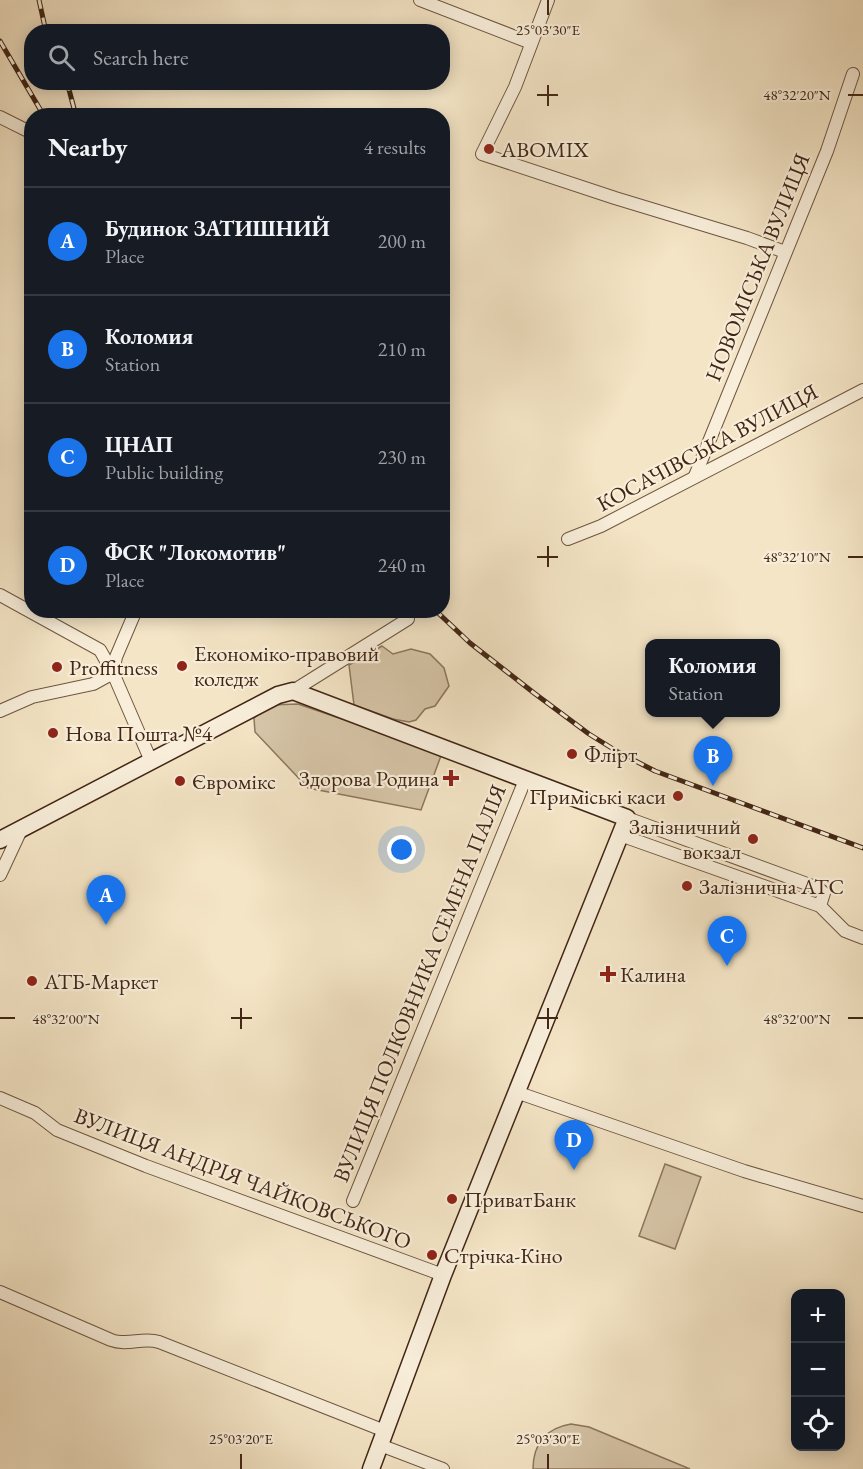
<!DOCTYPE html>
<html lang="en">
<head>
<meta charset="utf-8">
<style>
	:root { --surface:#171b24; --page:#20242c; --text:#f1f3f6; --muted:#9ea1a6; --line:#363941; --accent:#1a73e8 }
	body { margin:0; font-family:"EB Garamond",serif; background:var(--page); color:var(--text) }
	.controls { position:absolute; right:18px; bottom:18px; display:grid; overflow:hidden; border-radius:12px; box-shadow:0 3px 15px #0003 }
	.controls button { width:54px; height:54px; display:grid; place-items:center; padding:0; border:0; border-bottom:2px solid var(--line); background:var(--surface); color:var(--text); font:30px sans-serif }
	.you { position:absolute; left:402px; top:850px; width:21px; height:21px; margin:-15px; border:4px solid #fff; border-radius:50%; background:#1a73e8; box-shadow:0 0 0 9px #1a73e833 }
	.badge { display:grid; place-items:center; width:39px; height:39px; border-radius:50%; background:var(--accent); color:#fff; font-size:20px; font-weight:700 }
	.pin { position:absolute; translate:-50% -50px; filter:drop-shadow(0 2px 3px #0008) }
	.pin::after { content:''; position:absolute; top:32px; width:21px; height:18px; background:inherit; clip-path:polygon(0 0,100% 0,50% 100%) }
	.popup { position:absolute; left:645px; top:639px; width:135px; height:78px; box-sizing:border-box; display:grid; place-content:center; border-radius:12px; background:var(--surface); filter:drop-shadow(0 2px 4px #0005); font-size:20px; white-space:nowrap; color:var(--muted) }
	.popup b { font-size:22px; color:var(--text) }
	.popup::after { content:''; position:absolute; left:50%; top:100%; margin-left:-12px; border:12px solid transparent; border-top-color:var(--surface) }
	.list { margin:0; padding:0; list-style:none }
	h2 { display:flex; justify-content:space-between; align-items:center; height:78px; margin:0; padding:0 24px; font-size:26px }
	h2 small { font-size:20px; font-weight:400; color:var(--muted) }
	.list li { display:grid; grid-template-columns:39px 1fr auto; gap:18px; align-items:center; box-sizing:border-box; height:108px; padding:0 24px; border-top:2px solid var(--line) }
	.list b { display:block; font-size:22px; white-space:nowrap }
	.list p { margin:0; font-size:20px; white-space:nowrap; color:var(--muted) }
	.list em { font-size:20px; font-style:normal; color:var(--muted) }
	.icon { flex:none; width:33px; height:33px; fill:none; stroke:currentColor; stroke-width:2; stroke-linecap:round; stroke-linejoin:round }
	.map { position:relative; flex:none; width:863px; height:1469px; overflow:hidden }
	.search { position:absolute; background:var(--surface); box-shadow:0 3px 15px #0003; left:24px; top:24px; width:426px; height:66px; display:flex; align-items:center; gap:15px; box-sizing:border-box; padding:0 21px; border-radius:24px; color:var(--muted); font-size:22px }
	.panel { position:absolute; background:var(--surface); box-shadow:0 3px 15px #0003; left:24px; top:108px; width:426px; height:510px; border-radius:24px }
	.map>svg:first-child { display:block }
	.green { fill:#d6c5a8; stroke:#8c765e; stroke-width:1.5 }
	.lines { fill:none; stroke-linecap:round; stroke-linejoin:round }
	.street-casing { stroke:#6e5641; stroke-width:14 }
	.secondary-casing { stroke:#422615; stroke-width:19 }
	.street { stroke:#f8eeda; stroke-width:12 }
	.secondary { stroke:#f8eeda; stroke-width:16 }
	.rail-casing { stroke:#422615; stroke-width:5 }
	.rail { stroke:#f8eeda; stroke-width:3; stroke-dasharray:9; stroke-linecap:butt }
	.ticks { fill:none; stroke:#422615; stroke-width:2 }
	.poi-dot { fill:#8f2418; stroke:#f8eeda; stroke-width:2 }
	.labels { text-anchor:middle; stroke-width:4.5; stroke-linejoin:round; paint-order:stroke }
	.poi-label { font-size:22px; fill:#422615; stroke:#f8eeda; text-anchor:start }
	.street-label { font-size:22px; fill:#422615; stroke:#f8eeda }
	.ticks-label { font-size:15px; text-anchor:middle; fill:#422615; stroke:#f8eeda; stroke-width:4.5; stroke-linejoin:round; paint-order:stroke }
</style>
</head>
<body>
<div class="map">
<svg width="863" height="1469" viewBox="0 0 863 1469">
	<rect width="100%" height="100%" fill="#f4e5c6"/>
	<filter id="stains"><feTurbulence type="fractalNoise" baseFrequency=".00333" numOctaves="4"/><feColorMatrix values="0 0 0 0 .2 0 0 0 0 .09 0 0 0 0 .02 0 0 0 .5 -.17"/></filter>
	<radialGradient id="worn" r=".72"><stop offset=".6" stop-color="#630" stop-opacity="0"/><stop offset="1" stop-color="#630" stop-opacity=".3"/></radialGradient>
	<g class="green">
		<path d="M382 646 393 654 411 649 430 654 444 668 449 686 435 706 425 709 416 720 409 722 393 719 354 705 349 665Z"/>
		<path d="M298 704 442 753 421 810 308 788 255 732 254 718 270 705Z"/>
		<path d="M665 1164 701 1177 675 1249 639 1236Z"/>
		<path d="M571 1424 589 1427 690 1469H533C533 1444 546 1428 571 1424Z"/>
	</g>
	<g class="lines">
		<defs>
			<g id="street">
				<path d="M420 0 531 43"/>
				<path d="M548 0 515 87 482 154 615 198 747 238 785 252"/>
				<path d="M0 117 32 133"/>
				<path d="M695 476 827 151 853 74"/>
				<path d="M568 539 601 526 863 390"/>
				<path d="M0 595 100 650 113 673 151 761"/>
				<path d="M293 691 408 619"/>
				<path d="M0 711 32 697 93 684 113 673 116 657 136 610"/>
				<path d="M627 818 818 888 824 893 820 906"/>
				<path d="M620 835 820 906 845 931 863 938"/>
				<path d="M0 875 21 830"/>
				<path d="M516 1092 744 1171 863 1206"/>
				<path d="M0 1098 35 1113 57 1130 146 1166 443 1275"/>
				<path d="M353 1201 525 780"/>
				<path d="M0 1292 111 1340C127 1346 143 1337 159 1342L385 1431"/>
				<path d="M380 1445 443 1469"/>
			</g>
			<path id="secondary" d="M0 840 278 695 293 691 627 818 443 1275 371 1469"/>
		</defs>
		<use href="#street" class="street-casing"/>
		<use href="#secondary" class="secondary-casing"/>
		<use href="#street" class="street"/>
		<use href="#secondary" class="secondary"/>
		<defs>
			<g id="rail">
				<path d="M39 0 46 32"/>
				<path d="M0 41 44 116"/>
				<path d="M67 82 76 116"/>
				<path d="M435 610 470 643 534 693 589 734 618 752 655 771 863 848"/>
			</g>
		</defs>
		<use href="#rail" class="rail-casing"/>
		<use href="#rail" class="rail"/>
	</g>
	<path class="ticks" d="M548 0V15M548 85V106M537 95H558M848 95H863M548 546V567M537 557H558M848 557H863M241 1008V1029M548 1008V1029M0 1018H15M231 1018H252M537 1018H558M848 1018H863M241 1454V1469M548 1454V1469"/>
	<g class="poi-dot">
		<circle cx="489" cy="149" r="6"/>
		<circle cx="182" cy="666" r="6"/>
		<circle cx="57" cy="667" r="6"/>
		<circle cx="53" cy="733" r="6"/>
		<circle cx="572" cy="754" r="6"/>
		<path d="M448 769h6v6h6v6h-6v6h-6v-6h-6v-6h6z"/>
		<circle cx="180" cy="781" r="6"/>
		<circle cx="678" cy="796" r="6"/>
		<circle cx="753" cy="839" r="6"/>
		<circle cx="687" cy="886" r="6"/>
		<path d="M605 965h6v6h6v6h-6v6h-6v-6h-6v-6h6z"/>
		<circle cx="32" cy="981" r="6"/>
		<circle cx="452" cy="1199" r="6"/>
		<circle cx="432" cy="1255" r="6"/>
	</g>
	<g class="labels">
		<g class="poi-label">
			<text x="501" y="157">ABOMIX</text>
			<text x="194" y="661">Економіко-правовий<tspan x="194" dy="25">коледж</tspan></text>
			<text x="69" y="675">Proffitness</text>
			<text x="65" y="741">Нова Пошта №4</text>
			<text x="584" y="762">Флірт</text>
			<text x="439" y="786" text-anchor="end">Здорова Родина</text>
			<text x="192" y="789">Євромікс</text>
			<text x="666" y="804" text-anchor="end">Приміські каси</text>
			<text x="741" y="834" text-anchor="end">Залізничний<tspan x="741" dy="25">вокзал</tspan></text>
			<text x="699" y="894">Залізнична АТС</text>
			<text x="620" y="982">Калина</text>
			<text x="44" y="989">АТБ-Маркет</text>
			<text x="464" y="1207">ПриватБанк</text>
			<text x="444" y="1263">Стрічка-Кіно</text>
		</g>
		<g class="street-label">
			<text transform="translate(757 267) rotate(-68)" y="8">НОВОМІСЬКА ВУЛИЦЯ</text>
			<text transform="translate(707 447) rotate(-28)" y="8">КОСАЧІВСЬКА ВУЛИЦЯ</text>
			<text transform="translate(419 983) rotate(-68)" y="8">ВУЛИЦЯ ПОЛКОВНИКА СЕМЕНА ПАЛІЯ</text>
			<text transform="translate(243 1178) rotate(21)" y="8">ВУЛИЦЯ АНДРІЯ ЧАЙКОВСЬКОГО</text>
		</g>
	</g>
	<g class="ticks-label">
		<text x="548" y="35">25°03'30"E</text>
		<text x="797" y="100">48°32'20"N</text>
		<text x="797" y="562">48°32'10"N</text>
		<text x="66" y="1024">48°32'00"N</text>
		<text x="797" y="1024">48°32'00"N</text>
		<text x="241" y="1444">25°03'20"E</text>
		<text x="548" y="1444">25°03'30"E</text>
	</g>
	<rect width="100%" height="100%" filter="url(#stains)"/>
	<rect width="100%" height="100%" fill="url(#worn)"/>
</svg>
<div class="controls">
<button>+</button>
<button>−</button>
<button><svg class="icon" aria-label="locate" viewBox="0 0 24 24"><circle cx="12" cy="12" r="6"/><path d="M12 2v4M12 18v4M2 12h4M18 12h4"/></svg></button>
</div>
<div class="you"></div>
<div class="pin badge" style="left:106px;top:925px">A</div>
<div class="pin badge" style="left:713px;top:786px">B</div>
<div class="popup"><b>Коломия</b>Station</div>
<div class="pin badge" style="left:727px;top:966px">C</div>
<div class="pin badge" style="left:574px;top:1170px">D</div>
<div class="search"><svg class="icon" aria-label="search" viewBox="0 0 24 24"><circle cx="10" cy="10" r="6"/><path d="M15 15l6 6"/></svg>Search here</div>
<section class="panel">
<h2>Nearby<small>4 results</small></h2>
<ul class="list">
<li><span class="badge">A</span><div><b>Будинок ЗАТИШНИЙ</b><p>Place</p></div><em>200 m</em></li>
<li><span class="badge">B</span><div><b>Коломия</b><p>Station</p></div><em>210 m</em></li>
<li><span class="badge">C</span><div><b>ЦНАП</b><p>Public building</p></div><em>230 m</em></li>
<li><span class="badge">D</span><div><b>ФСК &quot;Локомотив&quot;</b><p>Place</p></div><em>240 m</em></li>
</ul>
</section>
</div>
</body>
</html>
